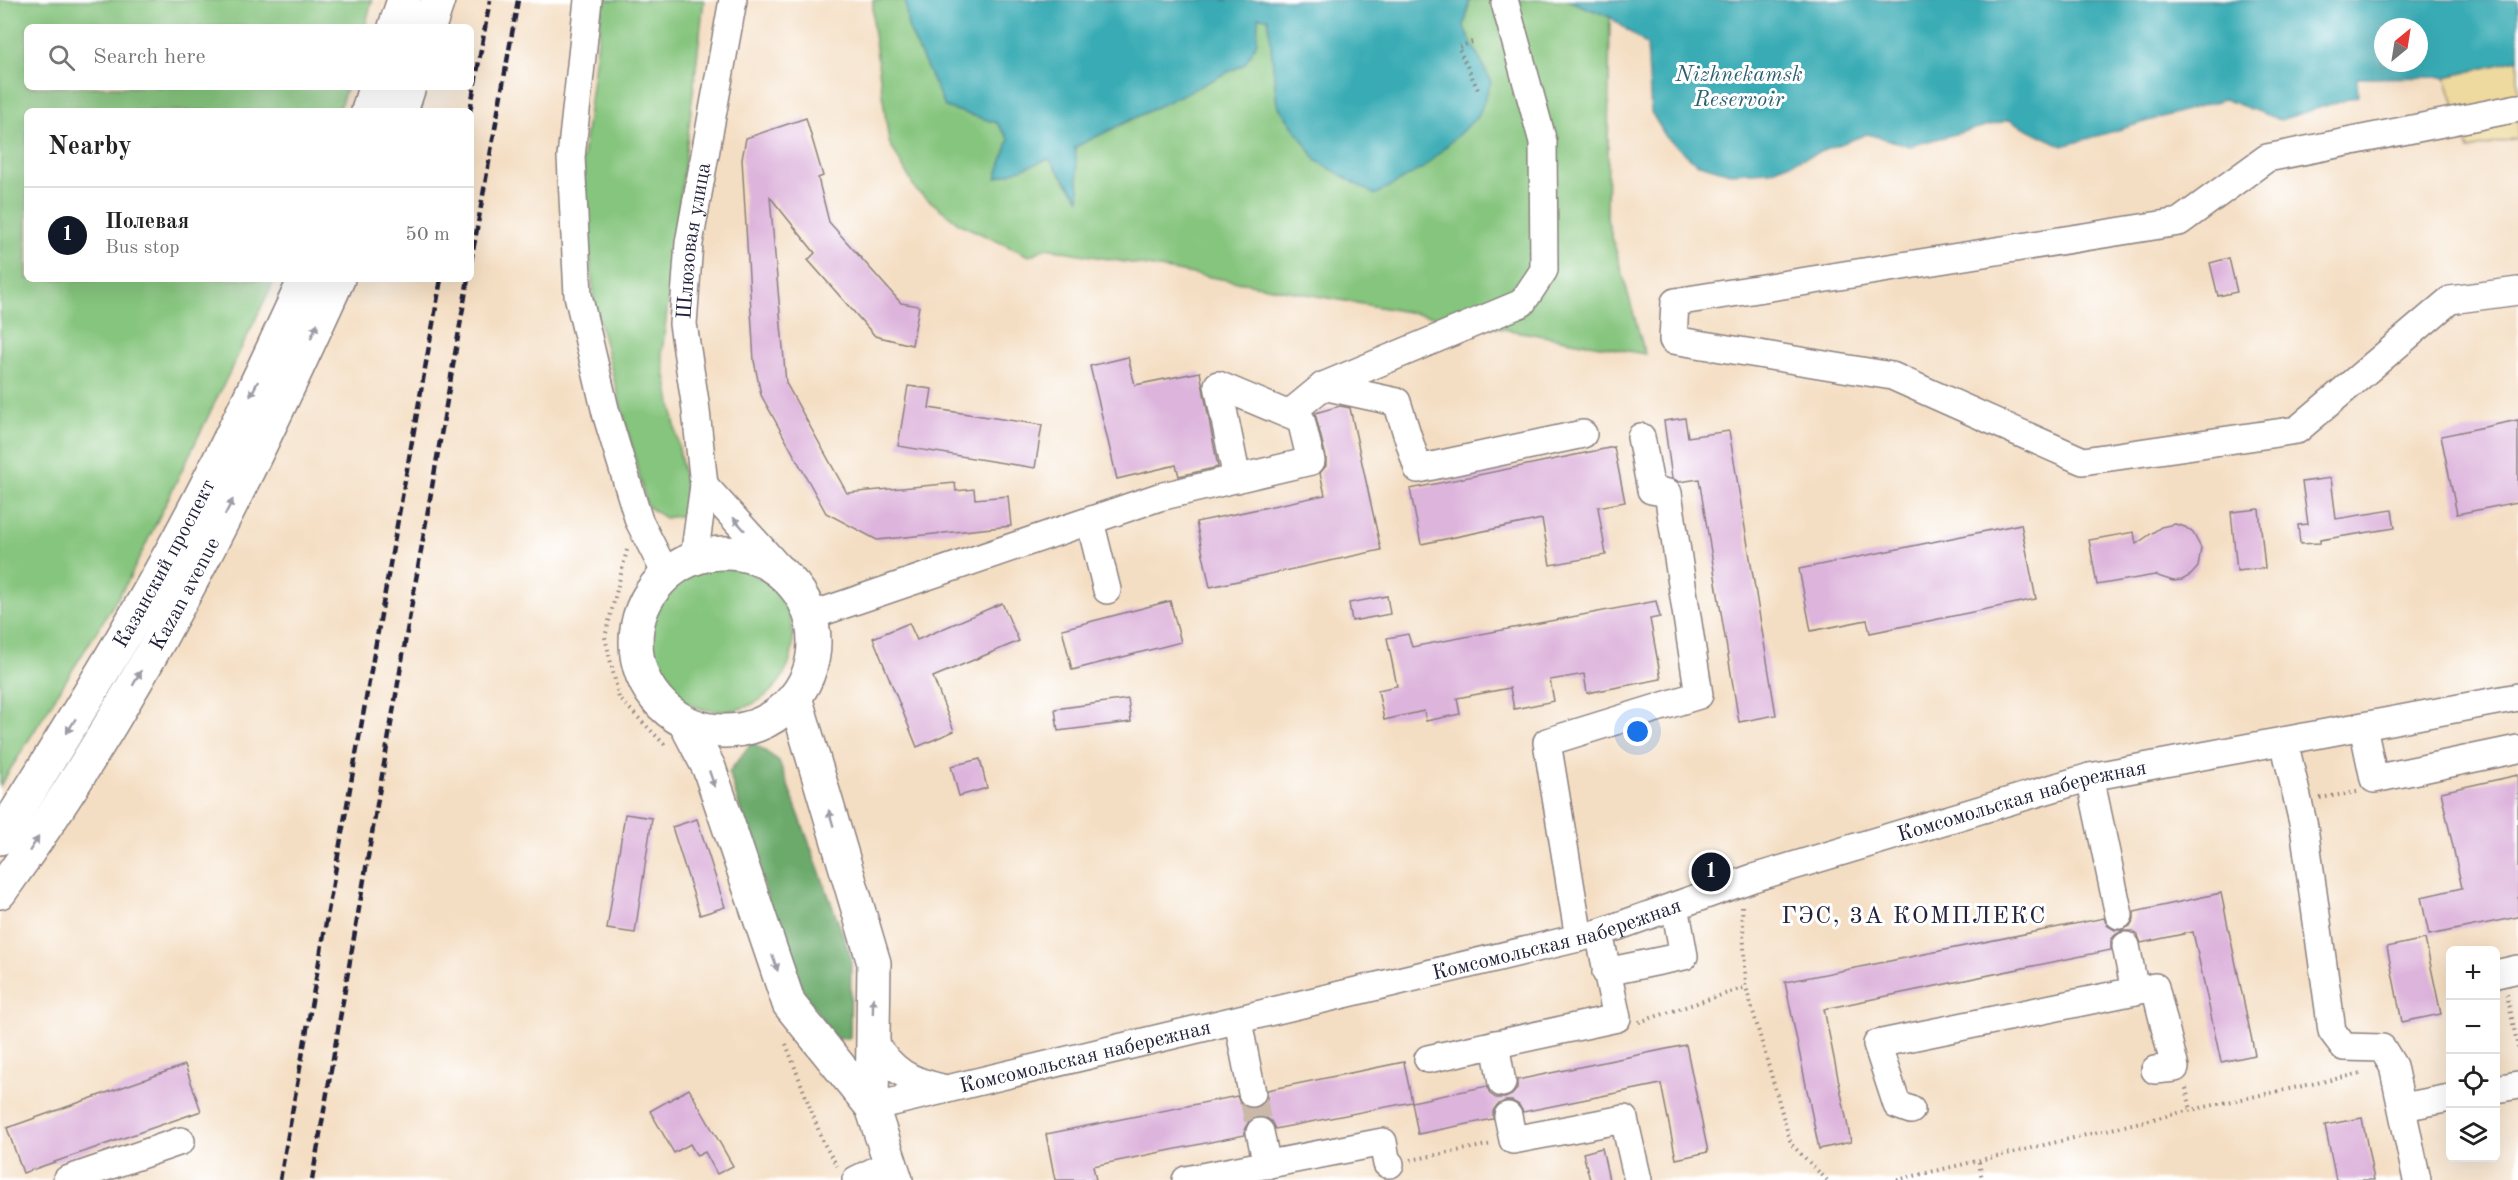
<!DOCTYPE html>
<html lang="en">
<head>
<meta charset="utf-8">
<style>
	:root { --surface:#fff; --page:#f2f2f2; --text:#222; --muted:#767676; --line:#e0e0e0; --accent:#111827 }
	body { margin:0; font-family:"Old Standard TT",serif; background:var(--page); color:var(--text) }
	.controls { position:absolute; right:18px; bottom:18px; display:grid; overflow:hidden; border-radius:9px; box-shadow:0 6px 24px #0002 }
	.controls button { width:54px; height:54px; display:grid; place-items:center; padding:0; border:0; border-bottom:2px solid var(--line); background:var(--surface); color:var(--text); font:30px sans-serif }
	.compass { position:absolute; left:2374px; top:18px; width:54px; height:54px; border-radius:50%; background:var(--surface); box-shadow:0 6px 24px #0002; rotate:30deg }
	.you { position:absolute; left:1638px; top:732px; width:21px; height:21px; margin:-15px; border:4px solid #fff; border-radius:50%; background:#1a73e8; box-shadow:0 0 0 9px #1a73e833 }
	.badge { display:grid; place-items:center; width:39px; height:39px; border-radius:50%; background:var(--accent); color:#fff; font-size:20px; font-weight:700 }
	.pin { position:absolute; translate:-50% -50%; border:3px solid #fff; box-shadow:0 2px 6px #0006 }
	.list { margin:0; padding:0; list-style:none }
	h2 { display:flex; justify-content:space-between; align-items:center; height:78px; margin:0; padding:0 24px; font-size:26px }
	h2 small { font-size:20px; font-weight:400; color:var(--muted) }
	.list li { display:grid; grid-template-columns:39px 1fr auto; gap:18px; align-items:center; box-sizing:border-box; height:96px; padding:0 24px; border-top:2px solid var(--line) }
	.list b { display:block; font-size:22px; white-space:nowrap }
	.list p { margin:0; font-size:20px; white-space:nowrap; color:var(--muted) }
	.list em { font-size:20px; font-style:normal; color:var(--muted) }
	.icon { flex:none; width:33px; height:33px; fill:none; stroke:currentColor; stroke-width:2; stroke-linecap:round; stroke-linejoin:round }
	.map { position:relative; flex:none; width:2518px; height:1180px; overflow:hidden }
	.search { position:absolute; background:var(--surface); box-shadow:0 6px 24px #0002; left:24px; top:24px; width:450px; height:66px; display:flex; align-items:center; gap:15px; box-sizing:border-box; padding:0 21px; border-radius:9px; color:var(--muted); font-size:22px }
	.panel { position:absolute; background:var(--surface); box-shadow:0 6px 24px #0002; left:24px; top:108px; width:450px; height:174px; border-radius:9px }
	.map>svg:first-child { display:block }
	.green { fill:#85c57d; stroke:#54745c; stroke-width:1.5 }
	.forest { fill:#6caa6c; stroke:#476654; stroke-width:1.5 }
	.sand { fill:#eeda9e; stroke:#887e6c; stroke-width:1.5 }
	.water { fill:#39abb4; stroke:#2e6678; stroke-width:1.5; fill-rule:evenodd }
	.building { fill:#ddb4dc }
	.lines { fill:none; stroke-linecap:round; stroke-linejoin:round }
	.minor-tunnel { stroke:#cab8a8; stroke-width:27; stroke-dasharray:27 14; stroke-linecap:butt }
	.minor-casing { stroke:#8b807f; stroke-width:30 }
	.major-casing { stroke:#8b807f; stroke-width:36 }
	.path { stroke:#8b807f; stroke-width:4; stroke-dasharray:1.5 4.5; stroke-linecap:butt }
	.minor { stroke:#fff; stroke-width:27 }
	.major { stroke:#fff; stroke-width:33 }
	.rail { stroke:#22223b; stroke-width:4.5; stroke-dasharray:9 4.5; stroke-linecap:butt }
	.oneway { fill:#9c9ca7 }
	.labels { text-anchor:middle; stroke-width:6; stroke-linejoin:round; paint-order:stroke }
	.street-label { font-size:21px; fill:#22223b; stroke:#fff }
	.water-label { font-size:22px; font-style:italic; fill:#2c6071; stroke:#fff }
	.quarter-label { font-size:24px; letter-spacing:1.5px; fill:#22223b; stroke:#fff }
</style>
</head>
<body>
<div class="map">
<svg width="2518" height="1180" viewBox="0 0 2518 1180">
	<rect width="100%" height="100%" fill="#fff"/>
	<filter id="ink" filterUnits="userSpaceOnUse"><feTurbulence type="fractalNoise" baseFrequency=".0167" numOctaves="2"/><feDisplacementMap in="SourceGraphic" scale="12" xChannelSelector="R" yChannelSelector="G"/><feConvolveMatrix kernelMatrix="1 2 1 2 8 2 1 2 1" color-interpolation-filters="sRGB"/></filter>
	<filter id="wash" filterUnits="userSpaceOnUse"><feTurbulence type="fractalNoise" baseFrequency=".008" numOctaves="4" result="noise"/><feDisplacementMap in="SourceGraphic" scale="24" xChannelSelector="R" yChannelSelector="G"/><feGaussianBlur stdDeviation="1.35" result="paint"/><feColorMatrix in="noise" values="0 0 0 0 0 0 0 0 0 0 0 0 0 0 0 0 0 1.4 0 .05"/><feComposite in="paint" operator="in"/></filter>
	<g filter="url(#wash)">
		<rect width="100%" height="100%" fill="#f4dec3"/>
		<g class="green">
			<path d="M0 0H372L365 27H27V87H347L338 111H27V279H275L128 581 0 786Z"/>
			<path d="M603 0H704L662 353 687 494 684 515 665 518 647 506 594 302 582 164Z"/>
			<path d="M873 0H905L908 27 945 107 997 123 1009 139 1049 159 1079 198 1075 147 1245 64 1257 42 1258 17H1268L1277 104 1317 161 1464 27 1470 0H1567L1610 17 1607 219 1645 354 1046 248 1029 256 960 224 916 190 889 142 873 27Z"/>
			<circle cx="721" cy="639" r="72"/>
		</g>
		<path class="forest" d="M752 742 779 761 851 957 850 1038 835 1039 788 967 729 772Z"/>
		<path class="sand" d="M2518 60V138L2469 149 2446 77Z"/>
		<g class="water">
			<path d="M905 0H1470L1464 27 1491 82 1479 115 1423 168 1375 195 1317 161 1277 104 1268 18 1258 17 1257 42 1245 64 1075 147 1080 199 1049 159 996 178 1009 139 997 123 945 107 908 27Z"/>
			<path d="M1567 0H2518V60L2446 77 2357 78 2358 96 2280 120 2224 99 2063 146 2009 120 1910 146 1867 134 1770 171 1730 173 1696 163 1666 137 1651 112 1647 45 1610 17ZM2383 27H2419V63H2383Z"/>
		</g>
		<g id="blocks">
			<g class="building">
				<path d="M806 118 823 176 818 178 829 222 901 303 919 306 912 345 875 336 808 260 815 253 770 197 786 383 847 493 955 483 956 491 974 489 975 499 1008 496 1011 526 877 540 826 513 761 395 754 361 742 159 746 138Z"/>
				<path d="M2229 258 2237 292 2218 296 2210 263Z"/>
				<path d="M1128 357 1135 385 1200 372 1218 467 1179 476 1176 465 1117 479 1090 366Z"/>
				<path d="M908 386 932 389 929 408 1042 425 1035 468 898 446Z"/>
				<path d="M1340 406 1350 408 1381 550 1210 587 1196 522 1325 495 1320 473 1326 466V457L1315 413Z"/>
				<path d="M1685 418 1688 437 1729 431 1776 715 1739 722 1699 479 1679 482 1672 478 1664 421Z"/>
				<path d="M2518 420V502L2457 514 2441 436Z"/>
				<path d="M1614 447 1625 502 1598 507 1606 555 1550 565 1542 519 1421 544 1410 489Z"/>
				<path d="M2331 478 2336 519 2392 510 2395 528 2320 540V543L2300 544 2298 525 2308 524 2302 482Z"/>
				<path d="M2259 509 2265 568 2237 571 2231 512Z"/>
				<path d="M2021 524 2036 599 1870 633 1867 620 1811 631 1799 569Z"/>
				<path d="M2175 524 2185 527 2193 533 2201 548 2198 567 2191 575 2182 580 2173 581 2155 575 2097 585 2089 540 2134 532 2136 544 2161 527Z"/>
				<path d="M1387 596 1390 614 1352 621 1349 603Z"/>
				<path d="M1170 601 1181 642 1072 670 1062 629Z"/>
				<path d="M1656 601 1660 617 1650 619 1661 679 1587 693 1584 674 1550 680 1554 701 1514 709 1510 688 1457 698 1460 714 1426 721 1424 711 1384 720 1378 690 1397 686 1387 638 1408 634 1412 647Z"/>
				<path d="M1002 603 1019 641 933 677 954 731 917 747 873 638 909 623 917 640Z"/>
				<path d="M1128 699 1131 722 1058 731 1055 709Z"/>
				<path d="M980 759 987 788 959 796 951 766Z"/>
				<path d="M2518 775V917L2429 935 2421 897 2462 888 2441 792Z"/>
				<path d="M625 814 652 818 635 933 607 929Z"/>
				<path d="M697 819 725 907 700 915 672 827Z"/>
				<path d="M2221 893 2255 1055 2221 1062 2193 932 2141 943 2138 936 2132 931H2122L2115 935 2111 940V950L1824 1009 1851 1142 1819 1149 1785 982 2104 918 2108 926 2115 930H2122L2130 926 2134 919V912Z"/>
				<path d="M2425 939 2441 1014 2402 1022 2387 947Z"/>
				<path d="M1686 1045 1708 1152 1676 1159 1661 1084 1523 1112 1519 1105 1512 1101H1505L1497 1105 1493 1111V1119L1418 1134 1412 1102 1487 1086 1490 1094 1496 1098H1505L1512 1095 1517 1089V1080Z"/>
				<path d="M1404 1062 1412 1102 1275 1129 1271 1121 1265 1117H1257L1249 1121 1245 1128V1135L1093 1166 1096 1180H1055L1046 1134 1237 1096 1240 1103 1246 1108H1256L1263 1104 1267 1099V1090Z"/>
				<path d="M185 1065 201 1111 23 1173 7 1128Z"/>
				<path d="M689 1089 733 1166 717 1174 705 1152 697 1156 690 1144 674 1153 650 1111Z"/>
				<path d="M2362 1118 2374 1180H2336L2325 1125Z"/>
				<path d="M1602 1148 1609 1180H1590L1583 1153Z"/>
			</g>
		</g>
	</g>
	<g filter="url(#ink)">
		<use href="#blocks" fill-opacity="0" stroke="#8b807f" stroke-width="1.5"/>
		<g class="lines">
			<path class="minor-tunnel" d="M1252 1093 1260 1132"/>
			<defs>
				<g id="minor">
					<path d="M588 0 571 157 578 295 606 413 639 521 666 574"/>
					<path d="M2518 108 2267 158 2179 222 1675 302 1673 340 1892 376 2083 461 2297 430 2450 300 2518 291"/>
					<path d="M1323 386 1522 303 1544 270 1543 142 1505 3"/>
					<path d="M1289 414 1323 386 1397 402 1418 469 1583 434"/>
					<path d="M704 485 793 583"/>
					<path d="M1090 521 1107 590"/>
					<path id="s1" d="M694 558 704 485 695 402 683 324 689 243 733 0"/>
					<path d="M810 616 1159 497 1311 461 1301 420 1218 385 1237 479"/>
					<path d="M2363 727 2374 779 2518 749"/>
					<path d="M2284 741 2304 827 2332 1031 2344 1047 2382 1048 2393 1066 2417 1180"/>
					<path d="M2090 777 2119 915"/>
					<path d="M1579 938 1547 742 1699 695 1668 493 1651 490 1641 437"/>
					<path d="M1606 972 1684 956 1675 906"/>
					<path d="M2496 974 2518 969"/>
					<path d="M2135 991 2155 987 2175 1068 2155 1070"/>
					<path d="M1238 1021 1252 1093"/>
					<path d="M873 1040C893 1073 910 1081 947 1089"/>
					<path d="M1495 1044 1502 1083"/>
					<path d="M1428 1059 1617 1018 1599 933"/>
					<path d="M2496 1089 2518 1085"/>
					<path id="s2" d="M872 1107 1599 933 1753 878 2090 777 2518 697"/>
					<path d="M2403 1107 2450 1098"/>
					<path d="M1911 1110 1897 1105 1877 1044 2135 991 2126 946"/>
					<path d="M1508 1116 1513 1140 1624 1119 1638 1180"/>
					<path d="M1260 1132 1267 1165"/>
					<path d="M67 1180 181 1141"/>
					<path d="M856 1180 889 1164"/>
					<path d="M1186 1180 1383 1142 1387 1164H1390"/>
				</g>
				<g id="major">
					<path d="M395 27 404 0"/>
					<path d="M429 27 438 0"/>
					<path d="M368 111 375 87"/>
					<path d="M401 111 409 87"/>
					<circle cx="725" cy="642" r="89"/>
					<path d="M795 697 874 963 872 1107 896 1180"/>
					<path d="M687 726 709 768 789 1004 872 1107"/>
					<path id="s3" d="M0 838C57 748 113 658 164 565 216 472 261 375 305 279"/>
					<path id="s4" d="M0 892C137 703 242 491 338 279"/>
				</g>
			</defs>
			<use href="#minor" class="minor-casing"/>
			<use href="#major" class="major-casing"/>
			<g class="path">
				<path d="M1472 42 1458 47 1479 92"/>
				<path d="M627 550 605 637 619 698 667 747"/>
				<path d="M2320 798 2357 792"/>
				<path d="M1742 906 1746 987 1791 1144 1827 1180"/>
				<path d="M2507 994 2518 1048"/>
				<path d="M1639 1022 1746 987"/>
				<path d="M786 1044 823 1142 837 1166"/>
				<path d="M2186 1088 2191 1110"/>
				<path d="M1411 1160 1492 1144"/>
				<path d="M1979 1162 1982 1180"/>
				<path d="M1897 1180 2191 1110 2363 1073"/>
			</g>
			<use href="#minor" class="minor"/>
			<use href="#major" class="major"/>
			<g class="rail">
				<path d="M470 111 490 0"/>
				<path d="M471 262 518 0"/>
				<path d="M280 1180 441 279"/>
				<path d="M312 1180 468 279"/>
			</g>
		</g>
		<defs><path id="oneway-solid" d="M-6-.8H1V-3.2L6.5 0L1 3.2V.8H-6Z" transform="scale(1.5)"/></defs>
		<g class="oneway">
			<use href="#oneway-solid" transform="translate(314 331) rotate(-66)"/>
			<use href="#oneway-solid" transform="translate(254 389) rotate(117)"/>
			<use href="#oneway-solid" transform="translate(229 507) rotate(-63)"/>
			<use href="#oneway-solid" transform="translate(739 524) rotate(-132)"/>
			<use href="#oneway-solid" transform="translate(137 678) rotate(-61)"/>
			<use href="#oneway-solid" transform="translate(71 726) rotate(122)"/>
			<use href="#oneway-solid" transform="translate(712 779) rotate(71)"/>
			<use href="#oneway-solid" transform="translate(831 818) rotate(-106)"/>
			<use href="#oneway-solid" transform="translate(34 844) rotate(-57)"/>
			<use href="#oneway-solid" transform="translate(775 963) rotate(71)"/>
			<use href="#oneway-solid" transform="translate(873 1006) rotate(-89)"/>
		</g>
	</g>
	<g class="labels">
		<g class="street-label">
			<text dy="7" stroke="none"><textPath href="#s1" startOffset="320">Шлюзовая улица</textPath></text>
			<text dy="7" stroke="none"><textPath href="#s3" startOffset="320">Казанский проспект</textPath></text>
			<text dy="7" stroke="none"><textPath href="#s4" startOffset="351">Kazan avenue</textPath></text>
			<text dy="7" stroke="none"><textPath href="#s2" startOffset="1191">Комсомольская набережная</textPath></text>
			<text dy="7" stroke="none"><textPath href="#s2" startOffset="705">Комсомольская набережная</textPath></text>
			<text dy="7" stroke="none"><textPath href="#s2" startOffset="219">Комсомольская набережная</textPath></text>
		</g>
		<g class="water-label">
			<text x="1739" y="81">Nizhnekamsk<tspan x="1739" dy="25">Reservoir</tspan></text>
		</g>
		<g class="quarter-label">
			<text x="1914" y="923">ГЭС, 3А КОМПЛЕКС</text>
		</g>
	</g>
</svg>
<div class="controls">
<button>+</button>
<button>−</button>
<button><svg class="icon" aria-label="locate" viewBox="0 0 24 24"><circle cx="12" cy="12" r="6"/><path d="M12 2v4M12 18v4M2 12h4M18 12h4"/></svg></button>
<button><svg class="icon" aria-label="layers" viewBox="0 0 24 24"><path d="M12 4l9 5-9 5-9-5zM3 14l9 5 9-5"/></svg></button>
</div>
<svg class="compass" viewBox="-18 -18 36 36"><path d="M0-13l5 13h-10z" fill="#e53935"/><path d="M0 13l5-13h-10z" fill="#767676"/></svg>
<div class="you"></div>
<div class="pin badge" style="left:1711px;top:872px">1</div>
<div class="search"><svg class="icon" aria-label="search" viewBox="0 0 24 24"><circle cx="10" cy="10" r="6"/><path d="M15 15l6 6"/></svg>Search here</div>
<section class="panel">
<h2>Nearby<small></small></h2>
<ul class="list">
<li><span class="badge">1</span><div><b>Полевая</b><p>Bus stop</p></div><em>50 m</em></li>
</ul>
</section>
</div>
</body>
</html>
